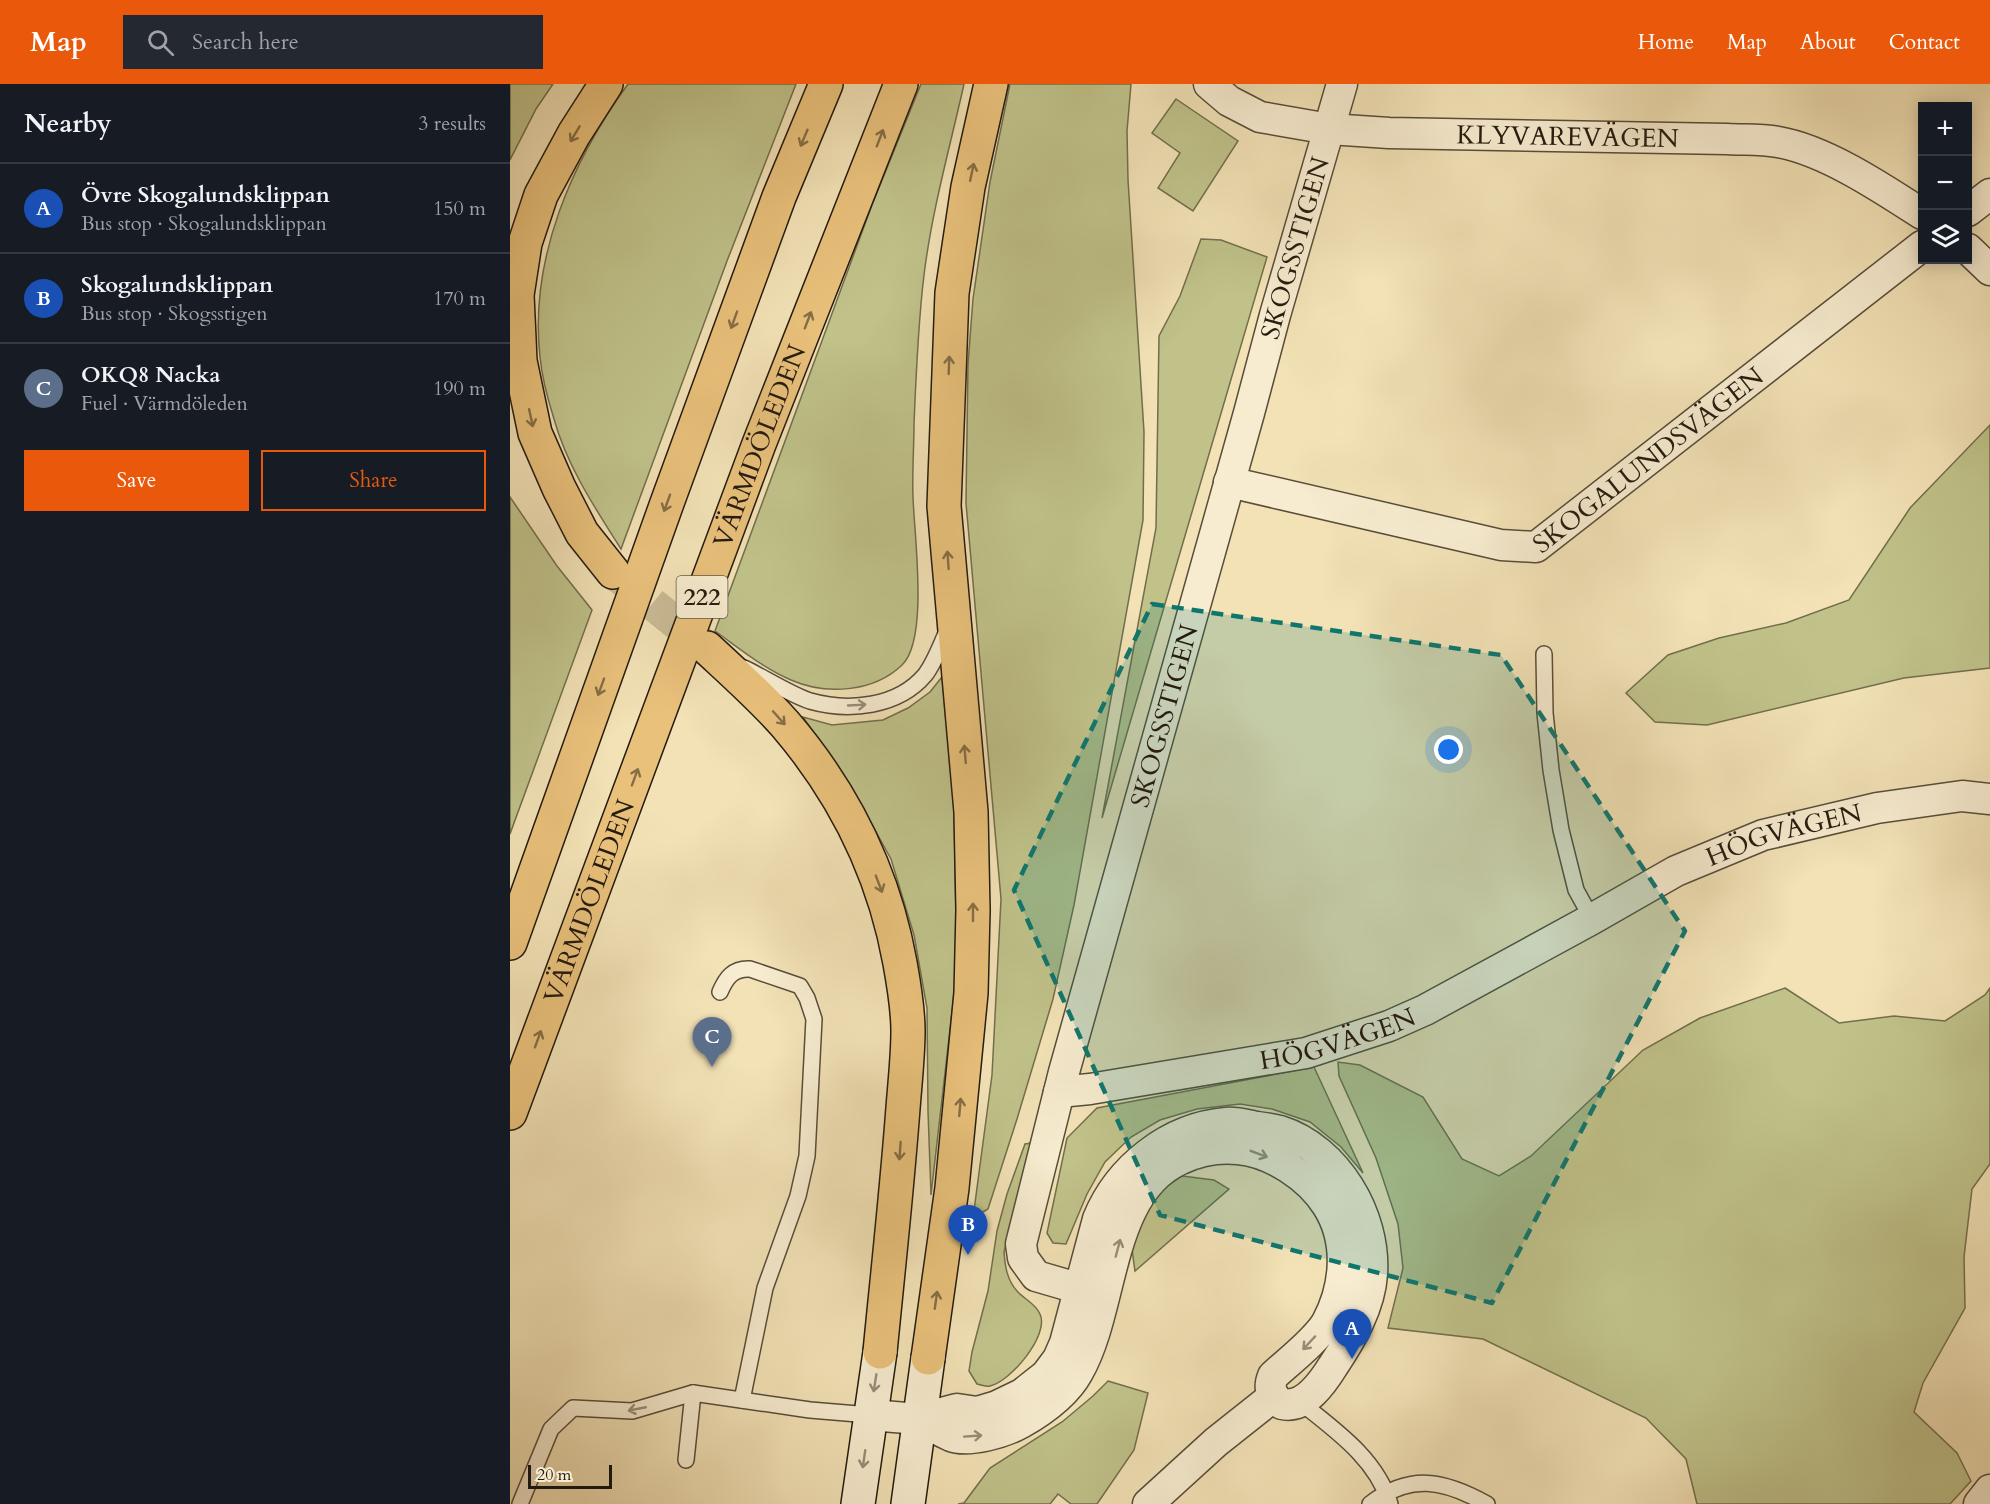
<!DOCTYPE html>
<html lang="en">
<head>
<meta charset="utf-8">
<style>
	:root { --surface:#171b24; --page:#242831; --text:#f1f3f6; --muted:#9ea1a6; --line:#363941; --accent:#ea580c }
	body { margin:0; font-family:Cardo,serif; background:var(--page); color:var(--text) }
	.controls { position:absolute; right:18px; top:18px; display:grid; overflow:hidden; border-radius:0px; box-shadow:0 3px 15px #0003 }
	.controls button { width:54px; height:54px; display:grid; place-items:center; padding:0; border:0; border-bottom:2px solid var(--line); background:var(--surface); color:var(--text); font:30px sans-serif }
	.scale { position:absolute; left:18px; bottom:15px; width:84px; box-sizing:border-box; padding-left:6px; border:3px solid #241b10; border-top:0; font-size:16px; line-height:21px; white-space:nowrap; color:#241b10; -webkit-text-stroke:4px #f7ecd0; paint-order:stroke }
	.you { position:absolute; left:939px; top:666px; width:21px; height:21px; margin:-15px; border:4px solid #fff; border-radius:50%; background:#1a73e8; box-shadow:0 0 0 9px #1a73e833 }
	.badge { display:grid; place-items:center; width:39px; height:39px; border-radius:50%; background:var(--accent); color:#fff; font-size:20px; font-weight:700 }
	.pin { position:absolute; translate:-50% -50px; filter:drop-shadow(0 2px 3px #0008) }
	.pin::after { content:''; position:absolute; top:32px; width:21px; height:18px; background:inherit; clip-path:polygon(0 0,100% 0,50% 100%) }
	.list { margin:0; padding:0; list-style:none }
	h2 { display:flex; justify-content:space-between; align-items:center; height:78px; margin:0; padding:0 24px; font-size:26px }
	h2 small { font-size:20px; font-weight:400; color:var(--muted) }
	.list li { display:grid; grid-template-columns:39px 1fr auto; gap:18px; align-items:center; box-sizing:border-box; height:90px; padding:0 24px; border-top:2px solid var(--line) }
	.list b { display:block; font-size:22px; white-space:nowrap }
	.list p { margin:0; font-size:20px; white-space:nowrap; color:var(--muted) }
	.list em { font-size:20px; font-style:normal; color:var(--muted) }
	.actions { display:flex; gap:12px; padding:18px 24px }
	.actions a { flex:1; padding:14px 0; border:2px solid var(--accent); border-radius:0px; text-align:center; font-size:21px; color:var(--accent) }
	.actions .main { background:var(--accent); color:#fff }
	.icon { flex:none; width:33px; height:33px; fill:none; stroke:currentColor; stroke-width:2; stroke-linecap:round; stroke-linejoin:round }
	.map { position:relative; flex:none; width:1480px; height:1420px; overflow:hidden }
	header { display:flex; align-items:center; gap:36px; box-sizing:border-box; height:84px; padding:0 30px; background:var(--accent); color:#fff }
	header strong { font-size:28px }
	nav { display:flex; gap:33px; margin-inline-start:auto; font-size:21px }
	.search { width:420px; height:54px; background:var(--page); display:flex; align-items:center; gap:15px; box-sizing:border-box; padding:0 21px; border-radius:0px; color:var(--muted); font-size:22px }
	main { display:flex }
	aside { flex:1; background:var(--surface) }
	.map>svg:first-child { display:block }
	.green { fill:#c0c28a; stroke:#726e4d; stroke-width:1.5 }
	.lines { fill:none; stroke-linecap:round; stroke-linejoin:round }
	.highway-tunnel { stroke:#c9ba95; stroke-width:33; stroke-dasharray:33 16; stroke-linecap:butt }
	.lane-casing { stroke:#584d3a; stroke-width:18 }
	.street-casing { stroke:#584d3a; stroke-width:33 }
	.secondary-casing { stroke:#241b10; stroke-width:36 }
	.highway-casing { stroke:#241b10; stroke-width:36 }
	.lane { stroke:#f7ecd0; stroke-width:15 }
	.street { stroke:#f7ecd0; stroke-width:30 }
	.secondary { stroke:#f7ecd0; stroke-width:33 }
	.highway { stroke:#e9c17b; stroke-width:33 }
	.oneway { stroke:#866e46 }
	.oneway2 { stroke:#988e7a }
	.marked { fill:#0f766e; fill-opacity:0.2; stroke:#0f766e; stroke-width:4.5; stroke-dasharray:12 8; stroke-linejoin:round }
	.labels { text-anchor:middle; stroke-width:4.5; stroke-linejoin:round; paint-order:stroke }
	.shield { fill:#f7ecd0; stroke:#635a4a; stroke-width:1.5 }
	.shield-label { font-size:24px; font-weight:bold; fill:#241b10 }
	.street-label { font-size:26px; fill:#241b10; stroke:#f7ecd0 }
</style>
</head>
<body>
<header>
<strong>Map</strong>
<div class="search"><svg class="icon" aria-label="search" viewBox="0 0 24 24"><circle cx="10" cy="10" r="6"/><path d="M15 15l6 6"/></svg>Search here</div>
<nav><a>Home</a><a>Map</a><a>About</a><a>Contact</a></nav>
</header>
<main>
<aside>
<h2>Nearby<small>3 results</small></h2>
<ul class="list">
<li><span class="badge" style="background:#1a4fb4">A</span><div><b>Övre Skogalundsklippan</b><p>Bus stop · Skogalundsklippan</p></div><em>150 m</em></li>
<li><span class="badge" style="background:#1a4fb4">B</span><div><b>Skogalundsklippan</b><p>Bus stop · Skogsstigen</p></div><em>170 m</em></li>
<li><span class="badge" style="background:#5c6f8a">C</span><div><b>OKQ8 Nacka</b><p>Fuel · Värmdöleden</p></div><em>190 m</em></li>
</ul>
<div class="actions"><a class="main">Save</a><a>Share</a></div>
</aside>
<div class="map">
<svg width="1480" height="1420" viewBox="0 0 1480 1420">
	<rect width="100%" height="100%" fill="#f2e2b6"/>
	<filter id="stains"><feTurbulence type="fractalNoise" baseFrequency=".00333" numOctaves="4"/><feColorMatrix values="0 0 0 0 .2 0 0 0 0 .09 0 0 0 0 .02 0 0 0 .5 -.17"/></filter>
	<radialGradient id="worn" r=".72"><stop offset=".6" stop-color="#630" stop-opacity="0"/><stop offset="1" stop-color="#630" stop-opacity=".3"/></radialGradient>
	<g class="green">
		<path d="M0 0H43L26 25 0 76Z"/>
		<path d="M118 0H286L217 177 111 465C85 424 57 382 44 335 38 316 32 293 30 273 19 175 62 77 118 0Z"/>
		<path d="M411 0H454C440 63 422 126 414 191 408 240 406 290 404 340 404 364 402 389 403 413 404 450 419 555 392 581 363 609 315 611 281 596 253 584 229 564 205 547L362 121Z"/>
		<path d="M500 0H621L617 47 618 96 634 348 633 436 564 821 543 915 507 1035 478 1125 463 1134 482 991 491 815 456 419 458 280 463 215 480 98Z"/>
		<path d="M666 15 728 57 683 127 648 104 670 69 642 49Z"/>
		<path d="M691 155 711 156 757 173 592 734 646 444 649 252 670 212Z"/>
		<path d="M1480 341V584L1394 594 1197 641 1145 638 1116 609 1158 571 1209 554 1276 539 1339 516 1400 424Z"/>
		<path d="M0 413 47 482 82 526 0 750Z"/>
		<path d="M432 593 444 724 447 884 421 1111 418 1027 417 924 404 851 381 775 340 701 293 633 322 641 373 636 398 624 420 608Z"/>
		<path d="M1275 904 1329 939 1384 932 1435 937 1475 911 1480 904V1080L1462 1105 1454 1173 1455 1224 1413 1299 1404 1328 1447 1369 1461 1397 1440 1420H1187L1176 1375 1136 1334 973 1255 878 1244 893 1184 888 1140 866 1074 829 992 828 978 850 981 913 1013 952 1075 989 1092 1021 1072 1133 966 1190 934Z"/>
		<path d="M804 983 853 1089 831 1063 800 1038 762 1025 730 1020 687 1025 650 1036 621 1053 595 1078 577 1110 556 1160 543 1159 537 1149 557 1054 587 1024Z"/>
		<path d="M522 1059 494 1168C495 1182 497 1196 507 1207 514 1215 526 1220 530 1230 540 1251 500 1298 480 1302 475 1303 471 1301 467 1300L459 1287 462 1268 478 1207 487 1147 497 1110 515 1060Z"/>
		<path d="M672 1092 704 1096 719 1105 625 1187 621 1158 629 1135 653 1105Z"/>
		<path d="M598 1297 638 1309 624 1366 587 1420H561L548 1410 540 1420H448L454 1419 480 1384 552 1338 583 1312Z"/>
	</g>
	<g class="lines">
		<path class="highway-tunnel" d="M104 489 197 564"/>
		<defs>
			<g id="lane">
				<path d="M1034 570 1035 629 1041 686 1051 746 1066 806 1082 835"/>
				<path d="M234 584C253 593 281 611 300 617 339 628 388 623 415 591 425 578 431 560 438 545"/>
				<path d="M210 908C216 894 223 884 240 885L290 902 297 914 304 935 297 1072 288 1112 255 1204 232 1316"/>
				<path d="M790 1318C825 1346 867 1375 880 1420"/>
				<path d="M176 1376 183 1309 300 1326 360 1331"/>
				<path d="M10 1420 41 1345 63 1324 122 1327 183 1309"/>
				<path d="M860 1420C900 1389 934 1396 977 1420"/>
			</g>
			<g id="street">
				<path id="s1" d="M699 0 719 17 750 33 819 45 879 49 1217 55C1234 56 1251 55 1268 58 1315 66 1372 104 1412 130"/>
				<path d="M1458 127 1480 110"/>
				<path d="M1458 165 1480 186"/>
				<path id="s2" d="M719 398 991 461 1026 463 1412 162"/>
				<path id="s3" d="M549 1008 580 1005 796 969 879 942 915 926 1082 835 1166 787 1253 751 1367 724 1452 712 1480 715"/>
				<path id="s4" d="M588 1210 526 1192 513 1174 511 1160 554 988 739 329 765 231 832 0"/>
				<path d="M360 1331 409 1335 447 1325 467 1328 487 1322 512 1310 536 1291 548 1275 555 1259 588 1135C609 1084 659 1044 716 1039 726 1038 737 1041 747 1043 755 1044 763 1045 770 1047 827 1065 866 1132 862 1190 860 1223 841 1255 823 1282 813 1298 795 1325 772 1320 761 1313 758 1304 763 1292 778 1278 807 1256 817 1238 836 1202 840 1157 817 1121 799 1093 762 1068 728 1065 708 1063 690 1066 671 1075 596 1108 605 1224 568 1288 556 1310 532 1327 511 1339 495 1348 459 1359 441 1352 430 1347 419 1341 409 1335"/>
				<path d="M638 1420 706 1358 764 1312"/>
				<path d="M1469 1420 1480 1406"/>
			</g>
			<g id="secondary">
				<path d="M348 1420 370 1268"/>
				<path d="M398 1420 418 1274"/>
			</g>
			<g id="highway">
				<path d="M96 0 64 50 31 111 15 159 7 211 10 277 25 349 49 404 72 449 103 488"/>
				<path d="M197 564C224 589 251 613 275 640 334 709 374 790 390 879 394 901 398 924 398 947 398 972 395 998 393 1024 387 1105 378 1186 370 1268"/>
				<path d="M0 859 157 419 269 113 316 0"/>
				<path id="s5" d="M0 1029 249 360 391 0"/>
				<path d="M418 1274 442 1104 461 909 463 826 461 728 434 422 442 209 458 103 481 0"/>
			</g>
		</defs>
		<use href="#lane" class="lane-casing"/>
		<use href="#street" class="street-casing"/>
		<use href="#secondary" class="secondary-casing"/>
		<use href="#highway" class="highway-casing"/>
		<use href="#lane" class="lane"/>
		<use href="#street" class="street"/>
		<use href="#secondary" class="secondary"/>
		<use href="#highway" class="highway"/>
	</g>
	<defs><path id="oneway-shaft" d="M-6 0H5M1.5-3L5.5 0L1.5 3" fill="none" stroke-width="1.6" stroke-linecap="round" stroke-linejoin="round" transform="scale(1.5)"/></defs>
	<g class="oneway">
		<use href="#oneway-shaft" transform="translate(65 50) rotate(121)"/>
		<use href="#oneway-shaft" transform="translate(294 54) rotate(113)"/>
		<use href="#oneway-shaft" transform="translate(370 54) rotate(-69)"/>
		<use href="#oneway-shaft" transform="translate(462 88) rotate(-78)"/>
		<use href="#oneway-shaft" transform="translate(224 236) rotate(110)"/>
		<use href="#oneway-shaft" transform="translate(298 236) rotate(-69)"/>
		<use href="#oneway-shaft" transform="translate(439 281) rotate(-88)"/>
		<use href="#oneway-shaft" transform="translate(21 334) rotate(78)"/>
		<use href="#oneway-shaft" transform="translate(157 419) rotate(110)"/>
		<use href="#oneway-shaft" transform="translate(438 476) rotate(-94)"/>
		<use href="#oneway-shaft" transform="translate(91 603) rotate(110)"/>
		<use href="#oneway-shaft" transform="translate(269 634) rotate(48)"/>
		<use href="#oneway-shaft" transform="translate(455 670) rotate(-95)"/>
		<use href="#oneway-shaft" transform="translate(125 693) rotate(-70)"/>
		<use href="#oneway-shaft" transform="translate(369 800) rotate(69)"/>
		<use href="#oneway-shaft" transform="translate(463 828) rotate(-90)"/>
		<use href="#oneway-shaft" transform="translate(28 955) rotate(-70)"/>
		<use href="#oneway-shaft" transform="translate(450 1023) rotate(-85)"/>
		<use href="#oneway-shaft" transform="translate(390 1067) rotate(94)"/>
		<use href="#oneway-shaft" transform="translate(426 1216) rotate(-82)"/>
	</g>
	<g class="oneway2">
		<use href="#oneway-shaft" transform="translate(347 621) rotate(-3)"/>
		<use href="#oneway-shaft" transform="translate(749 1070) rotate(21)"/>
		<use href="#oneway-shaft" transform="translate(608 1164) rotate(-75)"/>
		<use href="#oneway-shaft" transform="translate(799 1259) rotate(133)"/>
		<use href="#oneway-shaft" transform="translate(365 1299) rotate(99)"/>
		<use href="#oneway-shaft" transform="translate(127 1325) rotate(169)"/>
		<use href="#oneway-shaft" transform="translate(463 1352) rotate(-4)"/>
		<use href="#oneway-shaft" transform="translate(354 1375) rotate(98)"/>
	</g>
	<path class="marked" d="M642 520 991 571 1175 847 982 1219 650 1131 504 806Z"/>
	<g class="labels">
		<rect class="shield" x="166.5" y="492" width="51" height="42" rx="4.5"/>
		<g class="shield-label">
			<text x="192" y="521">222</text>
		</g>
		<g class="street-label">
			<text dy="9" stroke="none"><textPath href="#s1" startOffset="370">KLYVAREVÄGEN</textPath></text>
			<text dy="9" stroke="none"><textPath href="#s4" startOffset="1134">SKOGSSTIGEN</textPath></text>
			<text dy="9" stroke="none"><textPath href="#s5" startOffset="712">VÄRMDÖLEDEN</textPath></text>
			<text dy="9" stroke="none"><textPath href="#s2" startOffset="456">SKOGALUNDSVÄGEN</textPath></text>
			<text dy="9" stroke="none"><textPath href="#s4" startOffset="648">SKOGSSTIGEN</textPath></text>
			<text dy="9" stroke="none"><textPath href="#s3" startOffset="778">HÖGVÄGEN</textPath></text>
			<text dy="9" stroke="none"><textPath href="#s5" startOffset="226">VÄRMDÖLEDEN</textPath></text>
			<text dy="9" stroke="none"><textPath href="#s3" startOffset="284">HÖGVÄGEN</textPath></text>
		</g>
	</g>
	<rect width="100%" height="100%" filter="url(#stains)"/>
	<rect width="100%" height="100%" fill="url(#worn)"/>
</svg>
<div class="controls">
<button>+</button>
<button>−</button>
<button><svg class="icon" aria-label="layers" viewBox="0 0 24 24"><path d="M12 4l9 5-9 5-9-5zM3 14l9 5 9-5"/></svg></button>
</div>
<div class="scale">20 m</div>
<div class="you"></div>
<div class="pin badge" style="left:842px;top:1275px;background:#1a4fb4">A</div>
<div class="pin badge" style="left:458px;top:1171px;background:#1a4fb4">B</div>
<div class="pin badge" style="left:202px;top:983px;background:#5c6f8a">C</div>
</div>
</main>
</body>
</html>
